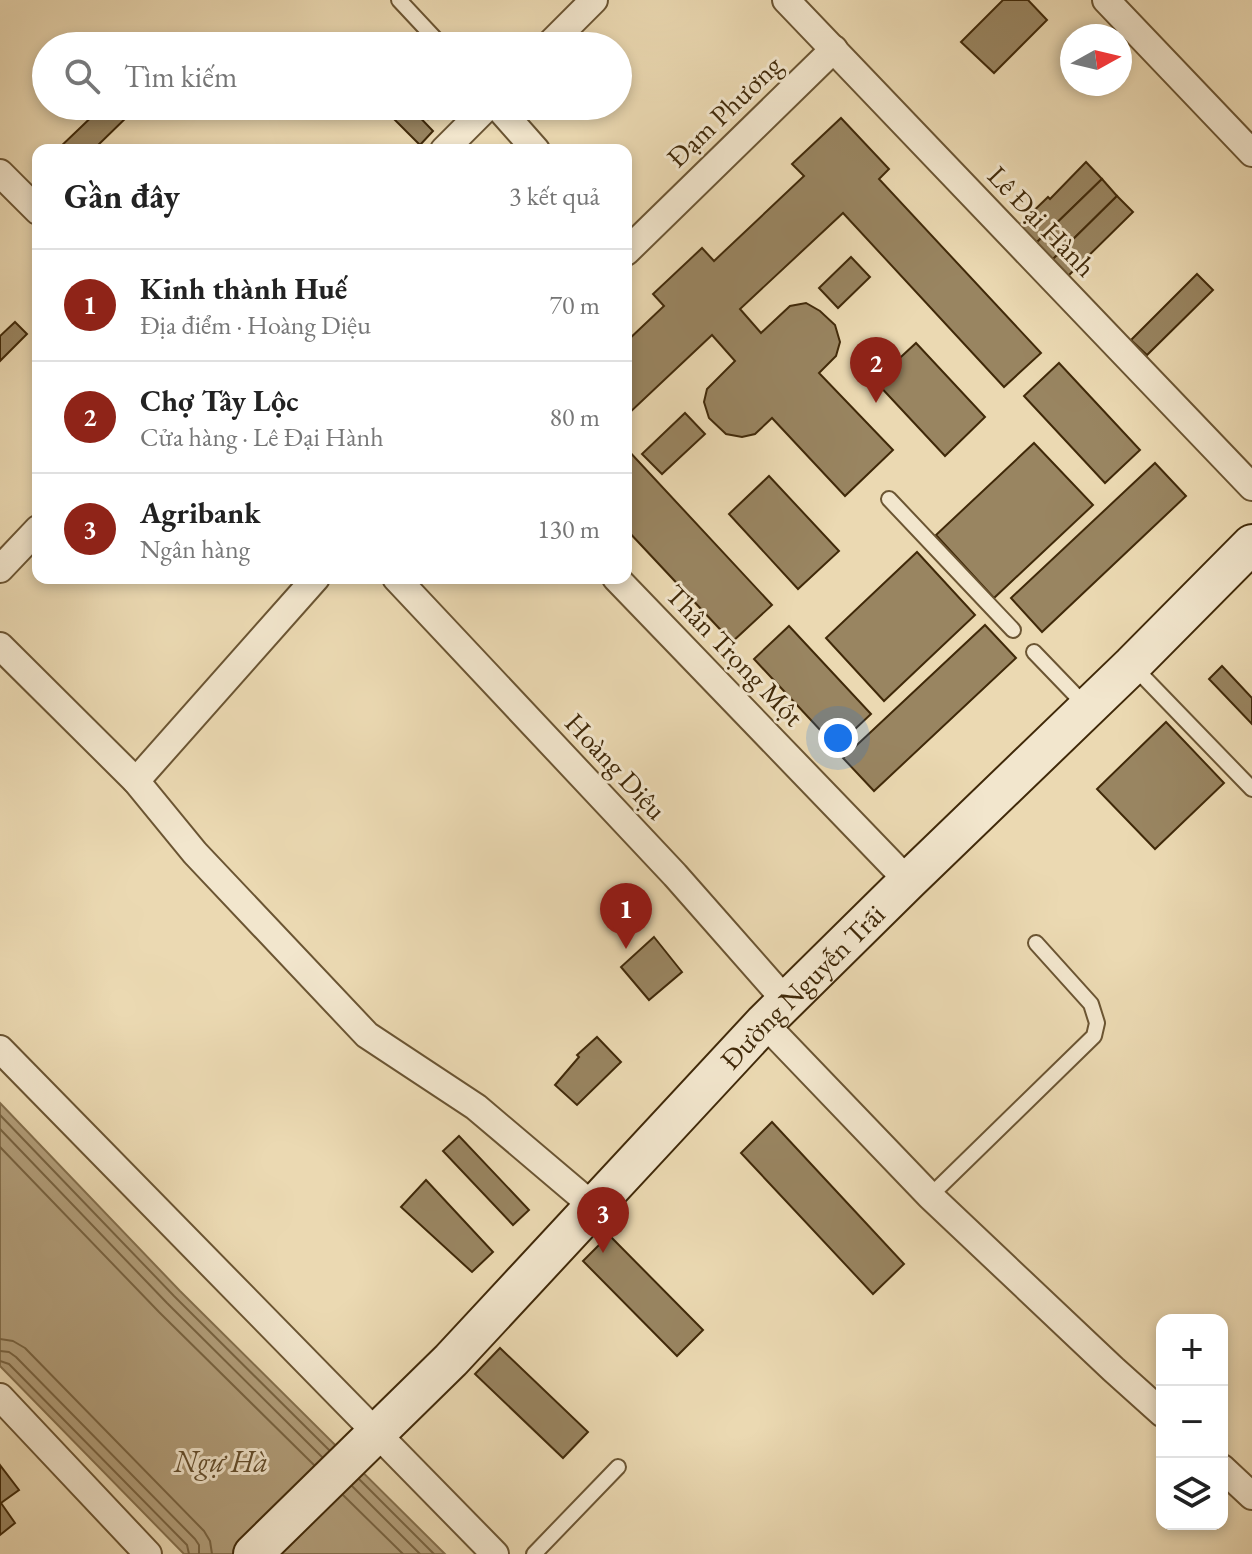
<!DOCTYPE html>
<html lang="vi">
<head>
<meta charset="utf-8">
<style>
	:root { --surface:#fff; --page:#f6f6f6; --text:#222; --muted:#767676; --line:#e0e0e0; --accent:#8f2418 }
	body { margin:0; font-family:"EB Garamond",serif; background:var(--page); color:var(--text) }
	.controls { position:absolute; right:24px; bottom:24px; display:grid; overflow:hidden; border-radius:16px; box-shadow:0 4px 12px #0003 }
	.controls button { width:72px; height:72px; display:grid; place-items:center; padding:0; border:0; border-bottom:2px solid var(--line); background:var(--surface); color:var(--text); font:40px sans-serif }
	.compass { position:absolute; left:1060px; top:24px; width:72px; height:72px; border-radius:50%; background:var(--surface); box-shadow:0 4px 12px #0003; rotate:82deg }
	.you { position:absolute; left:838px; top:738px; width:28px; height:28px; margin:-20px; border:6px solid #fff; border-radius:50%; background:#1a73e8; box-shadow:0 0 0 12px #1a73e833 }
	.badge { display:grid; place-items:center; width:52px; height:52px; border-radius:50%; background:var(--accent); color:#fff; font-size:26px; font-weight:700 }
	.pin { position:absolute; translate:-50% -66px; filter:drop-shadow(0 2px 4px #0008) }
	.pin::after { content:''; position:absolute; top:42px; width:28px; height:24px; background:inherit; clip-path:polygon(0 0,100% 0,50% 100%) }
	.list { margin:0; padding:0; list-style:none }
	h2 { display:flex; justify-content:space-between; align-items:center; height:104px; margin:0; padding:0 32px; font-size:34px }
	h2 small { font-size:26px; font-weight:400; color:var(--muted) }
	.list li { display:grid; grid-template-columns:52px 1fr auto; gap:24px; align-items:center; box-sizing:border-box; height:112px; padding:0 32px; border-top:2px solid var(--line) }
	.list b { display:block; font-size:30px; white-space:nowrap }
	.list p { margin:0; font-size:26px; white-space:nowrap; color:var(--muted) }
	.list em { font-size:26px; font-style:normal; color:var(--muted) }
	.icon { flex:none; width:44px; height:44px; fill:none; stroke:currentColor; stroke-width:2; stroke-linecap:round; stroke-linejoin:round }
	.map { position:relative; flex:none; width:1252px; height:1554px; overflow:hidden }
	.search { position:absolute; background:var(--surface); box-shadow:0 4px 12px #0003; left:32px; top:32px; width:600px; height:88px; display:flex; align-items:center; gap:20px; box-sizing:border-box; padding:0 28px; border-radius:44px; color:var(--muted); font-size:30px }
	.panel { position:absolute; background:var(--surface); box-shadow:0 4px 12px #0003; left:32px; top:144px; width:600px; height:440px; border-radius:16px }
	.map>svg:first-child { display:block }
	.water { fill:#b19d79; stroke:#846f4c; stroke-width:2 }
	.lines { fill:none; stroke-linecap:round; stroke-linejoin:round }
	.shore { stroke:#786341; stroke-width:2 }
	.building { fill:#998561; stroke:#402909; stroke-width:2 }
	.lane-casing { stroke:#6b5533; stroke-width:18 }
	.street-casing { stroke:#6b5533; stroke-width:30 }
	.secondary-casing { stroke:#402909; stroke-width:42 }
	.lane { stroke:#f2e6cd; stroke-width:14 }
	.street { stroke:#f2e6cd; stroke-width:26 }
	.secondary { stroke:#f2e6cd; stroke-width:38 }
	.labels { text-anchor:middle; stroke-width:6; stroke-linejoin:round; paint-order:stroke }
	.street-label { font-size:28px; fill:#402909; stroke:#f2e6cd }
	.water-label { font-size:30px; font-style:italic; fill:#624c2b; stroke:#f2e6cd }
</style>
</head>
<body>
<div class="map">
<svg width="1252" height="1554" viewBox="0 0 1252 1554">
	<rect width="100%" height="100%" fill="#ebd9b2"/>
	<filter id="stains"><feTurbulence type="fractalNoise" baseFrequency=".0025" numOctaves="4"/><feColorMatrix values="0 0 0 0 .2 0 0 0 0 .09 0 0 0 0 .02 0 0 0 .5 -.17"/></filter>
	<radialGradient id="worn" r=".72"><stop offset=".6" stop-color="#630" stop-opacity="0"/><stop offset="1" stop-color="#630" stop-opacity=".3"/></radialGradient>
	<path class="water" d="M0 1103 180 1291 445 1554H184L0 1366Z"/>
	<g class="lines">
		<g class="shore">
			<path d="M0 1115 174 1296 329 1450"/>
			<path d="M0 1129 167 1303 322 1457"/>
			<path d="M0 1147 159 1312 314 1465"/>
			<path d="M0 1339 13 1341 25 1348 204 1531 210 1541 212 1554"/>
			<path d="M0 1351 9 1352 16 1357 195 1539 199 1545V1554"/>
			<path d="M0 1361 9 1364 187 1545 189 1554"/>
			<path d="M359 1479 434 1554"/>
			<path d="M352 1486 420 1554"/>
			<path d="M343 1495 403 1554"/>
		</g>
	</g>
	<g class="building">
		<path d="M1003 0H1028L1047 20 994 73 961 42Z"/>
		<path d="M103 106H124L131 113 93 150H57Z"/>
		<path d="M375 106H409L433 131 420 145 389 114 385 117Z"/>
		<path d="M415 106H441L428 119Z"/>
		<path d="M841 118 889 169 879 179 1041 353 1004 387 843 213 740 309 761 333 790 306 806 303 820 311 835 325 840 342 836 356 819 373 893 450 845 496 772 418 755 434 742 437 726 434 709 418 704 402 707 389 735 361 712 335 626 416V342L664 306 653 294 702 248 714 261 804 176 792 164Z"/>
		<path d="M1086 162 1102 179 1036 243 1019 225 1048 197 1050 199Z"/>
		<path d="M1102 179 1117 196 1052 260 1036 243Z"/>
		<path d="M1117 196 1133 212 1068 276 1052 260Z"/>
		<path d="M851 257 870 277 838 308 819 288Z"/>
		<path d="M1197 274 1213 290 1147 355 1131 340Z"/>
		<path d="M15 322 27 334 0 361V336Z"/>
		<path d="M916 343 985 417 945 456 875 381Z"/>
		<path d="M1059 363 1140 450 1105 483 1024 396Z"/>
		<path d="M685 413 705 434 662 474 642 454Z"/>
		<path d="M1034 443 1093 505 994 598 936 535Z"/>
		<path d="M626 448 772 605 732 642 626 529Z"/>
		<path d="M1155 463 1186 496 1042 632 1011 598Z"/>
		<path d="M769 476 839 551 798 589 729 514Z"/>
		<path d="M917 552 975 615 884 701 826 638Z"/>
		<path d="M985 625 1016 658 874 791 843 758Z"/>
		<path d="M789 626 871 714 836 747 754 659Z"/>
		<path d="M1222 666 1252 698V724L1209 679Z"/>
		<path d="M1166 722 1224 783 1155 849 1097 789Z"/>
		<path d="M654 937 682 972 649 1000 621 967Z"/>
		<path d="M597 1037 621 1062 577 1105 555 1085 579 1057 577 1055Z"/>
		<path d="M772 1122 904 1264 873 1294 741 1153Z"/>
		<path d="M459 1136 529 1210 513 1225 443 1151Z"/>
		<path d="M426 1180 493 1252 472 1272 401 1207Z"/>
		<path d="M609 1235 703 1330 677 1356 583 1261Z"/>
		<path d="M500 1348 588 1432 563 1458 475 1374Z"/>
		<path d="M0 1465 19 1490 1 1503 15 1523 0 1535Z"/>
	</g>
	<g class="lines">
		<defs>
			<g id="lane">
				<path d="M399 0 442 46"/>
				<path d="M889 499 1013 630"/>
				<path d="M1034 652 1086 706"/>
				<path d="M1133 666 1252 789"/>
				<path d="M930 1196 1094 1036 1097 1023 1091 1004 1036 943"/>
				<path d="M534 1554 618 1467"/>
			</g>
			<g id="street">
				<path d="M786 0 1252 487"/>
				<path d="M1106 0 1252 153"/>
				<path d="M548 46 594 0"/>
				<path d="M497 106 536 150"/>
				<path d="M444 150 488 106"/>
				<path d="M0 173 38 211"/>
				<path d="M626 252 834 49"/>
				<path d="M0 569 38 529"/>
				<path d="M396 578 675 875 786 1001"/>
				<path d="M616 578 908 881"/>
				<path d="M0 646 136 781 195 853 367 1035 476 1107 594 1207"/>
				<path d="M136 781 316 578"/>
				<path d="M764 1023 930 1196 1113 1369 1162 1413"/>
				<path d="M0 1049 495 1554"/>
				<path d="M0 1397 148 1554"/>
				<path d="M1222 1468 1252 1496"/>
			</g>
			<g id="secondary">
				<path id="s1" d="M253 1554 451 1360 764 1023 908 881 1132 665 1252 544"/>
			</g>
		</defs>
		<use href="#lane" class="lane-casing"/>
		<use href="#street" class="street-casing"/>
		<use href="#secondary" class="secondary-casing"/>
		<use href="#lane" class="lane"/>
		<use href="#street" class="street"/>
		<use href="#secondary" class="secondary"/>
	</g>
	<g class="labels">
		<g class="street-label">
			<text transform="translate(724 111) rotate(-44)" y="10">Đạm Phương</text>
			<text transform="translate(1042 221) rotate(46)" y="10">Lê Đại Hành</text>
			<text transform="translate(735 655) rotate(46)" y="10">Thân Trọng Một</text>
			<text transform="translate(616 766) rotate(47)" y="10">Hoàng Diệu</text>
			<text dy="10" stroke="none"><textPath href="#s1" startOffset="790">Đường Nguyễn Trãi</textPath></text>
		</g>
		<g class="water-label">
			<text x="221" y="1472">Ngự Hà</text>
		</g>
	</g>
	<rect width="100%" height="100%" filter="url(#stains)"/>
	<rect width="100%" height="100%" fill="url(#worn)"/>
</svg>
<div class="controls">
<button>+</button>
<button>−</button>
<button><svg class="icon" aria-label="layers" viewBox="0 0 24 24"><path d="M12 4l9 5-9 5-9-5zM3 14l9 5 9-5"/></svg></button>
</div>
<svg class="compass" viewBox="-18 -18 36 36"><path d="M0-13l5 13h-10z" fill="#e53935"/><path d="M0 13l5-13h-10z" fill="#767676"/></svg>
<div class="you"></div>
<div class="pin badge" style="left:626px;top:949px">1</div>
<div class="pin badge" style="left:876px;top:403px">2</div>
<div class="pin badge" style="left:603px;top:1253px">3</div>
<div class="search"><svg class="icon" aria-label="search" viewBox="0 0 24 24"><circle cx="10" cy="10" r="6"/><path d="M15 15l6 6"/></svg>Tìm kiếm</div>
<section class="panel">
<h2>Gần đây<small>3 kết quả</small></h2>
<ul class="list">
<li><span class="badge">1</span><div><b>Kinh thành Huế</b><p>Địa điểm · Hoàng Diệu</p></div><em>70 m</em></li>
<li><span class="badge">2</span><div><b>Chợ Tây Lộc</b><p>Cửa hàng · Lê Đại Hành</p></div><em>80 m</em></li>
<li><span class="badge">3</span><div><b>Agribank</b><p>Ngân hàng</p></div><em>130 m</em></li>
</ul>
</section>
</div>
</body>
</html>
